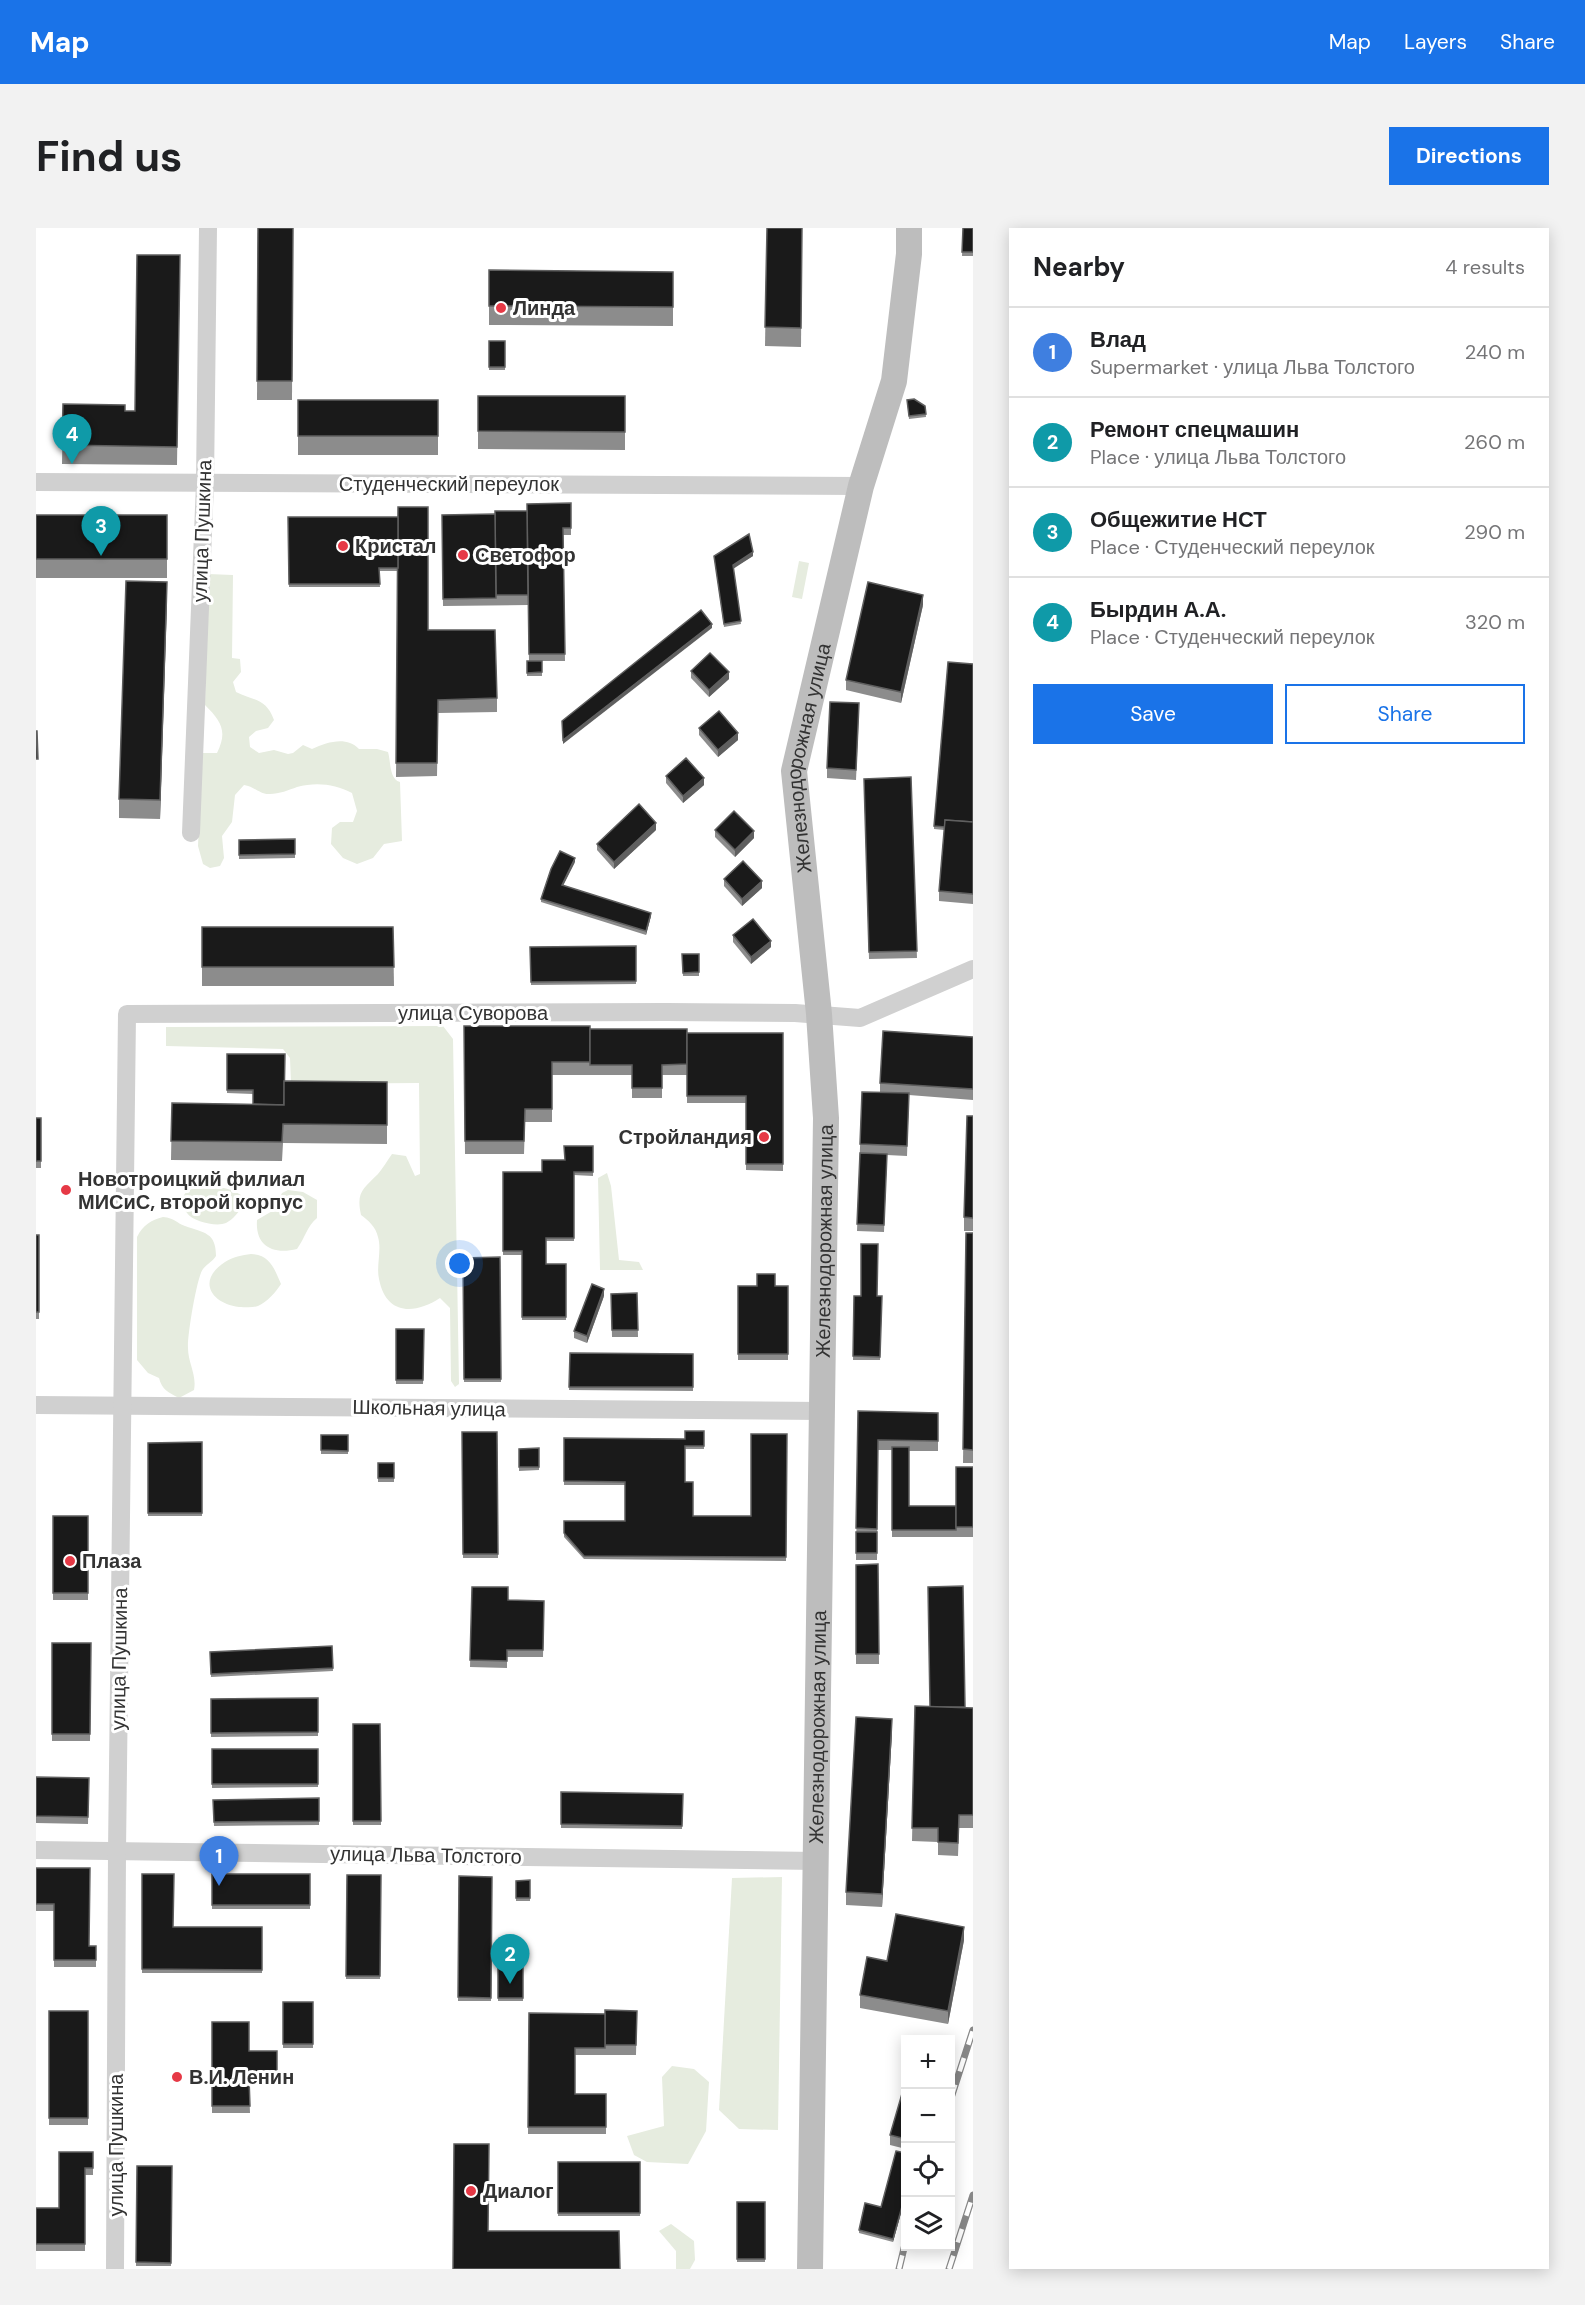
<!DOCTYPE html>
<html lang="en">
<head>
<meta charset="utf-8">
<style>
	:root { --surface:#fff; --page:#f2f2f2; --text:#202124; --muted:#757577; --line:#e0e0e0; --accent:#1a73e8 }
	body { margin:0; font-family:"DM Sans",sans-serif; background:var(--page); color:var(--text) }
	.controls { position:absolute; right:18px; bottom:18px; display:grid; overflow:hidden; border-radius:0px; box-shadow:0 3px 15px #0003 }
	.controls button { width:54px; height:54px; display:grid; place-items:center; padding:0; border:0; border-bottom:2px solid var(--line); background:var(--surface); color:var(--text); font:30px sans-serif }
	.you { position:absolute; left:424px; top:1036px; width:21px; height:21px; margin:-15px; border:4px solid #fff; border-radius:50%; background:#1a73e8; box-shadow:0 0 0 9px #1a73e833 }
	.badge { display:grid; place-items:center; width:39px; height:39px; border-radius:50%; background:var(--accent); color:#fff; font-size:20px; font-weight:700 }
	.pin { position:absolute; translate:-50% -50px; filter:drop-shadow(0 2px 3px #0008) }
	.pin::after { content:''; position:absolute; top:32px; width:21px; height:18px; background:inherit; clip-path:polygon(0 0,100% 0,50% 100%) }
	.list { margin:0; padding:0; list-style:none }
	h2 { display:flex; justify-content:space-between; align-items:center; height:78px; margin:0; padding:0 24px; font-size:26px }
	h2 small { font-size:20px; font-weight:400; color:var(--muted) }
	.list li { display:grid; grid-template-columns:39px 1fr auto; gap:18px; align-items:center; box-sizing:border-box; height:90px; padding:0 24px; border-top:2px solid var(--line) }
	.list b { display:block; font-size:22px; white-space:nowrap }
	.list p { margin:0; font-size:20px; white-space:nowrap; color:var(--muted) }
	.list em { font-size:20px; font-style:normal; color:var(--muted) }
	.actions { display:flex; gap:12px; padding:18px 24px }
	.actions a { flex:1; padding:14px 0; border:2px solid var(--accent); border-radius:0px; text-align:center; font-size:21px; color:var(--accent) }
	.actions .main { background:var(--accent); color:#fff }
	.icon { flex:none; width:33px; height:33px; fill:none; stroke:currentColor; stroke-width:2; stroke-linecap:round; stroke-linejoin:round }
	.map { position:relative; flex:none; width:937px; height:2041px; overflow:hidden; border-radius:0px }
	header { display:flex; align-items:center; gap:36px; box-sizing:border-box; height:84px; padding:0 30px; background:var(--accent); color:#fff }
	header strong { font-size:28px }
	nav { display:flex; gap:33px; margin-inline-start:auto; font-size:21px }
	.intro { display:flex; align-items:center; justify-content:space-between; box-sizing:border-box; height:144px; padding:0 36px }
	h1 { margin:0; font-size:42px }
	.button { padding:15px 27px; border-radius:0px; background:var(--accent); color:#fff; font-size:21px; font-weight:700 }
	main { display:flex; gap:36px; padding:0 36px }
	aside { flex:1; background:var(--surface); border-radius:0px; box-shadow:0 3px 15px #0003 }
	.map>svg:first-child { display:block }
	.green { fill:#e6ecdf }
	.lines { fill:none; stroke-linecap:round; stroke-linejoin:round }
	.street { stroke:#d0d0d0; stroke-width:18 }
	.secondary { stroke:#bdbdbd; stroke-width:26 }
	.rail-casing { stroke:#888; stroke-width:7 }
	.rail { stroke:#fff; stroke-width:4.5; stroke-dasharray:14; stroke-linecap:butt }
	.wall { fill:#8c8c8c }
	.shaded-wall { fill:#5f5f5f }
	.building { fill:#1a1a1a; stroke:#5f5f5f; stroke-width:1.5 }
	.poi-dot { fill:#e63946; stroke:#fff; stroke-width:2 }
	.labels { text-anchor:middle; stroke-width:6; stroke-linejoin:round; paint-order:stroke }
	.poi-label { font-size:20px; font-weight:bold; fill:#333; stroke:#fff; text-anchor:start }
	.street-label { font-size:20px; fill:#333; stroke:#fff }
</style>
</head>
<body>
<header>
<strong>Map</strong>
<nav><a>Map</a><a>Layers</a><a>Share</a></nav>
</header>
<div class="intro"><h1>Find us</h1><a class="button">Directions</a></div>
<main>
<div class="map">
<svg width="937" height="2041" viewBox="0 0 937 2041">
	<rect width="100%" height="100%" fill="#fff"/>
	<g class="green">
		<path d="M763 333 773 335 766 371 756 369Z"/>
		<path d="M172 346 197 347 196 430 204 431 205 444 197 454 200 464C218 473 230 470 238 492L232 500 220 503 213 509 214 519 223 525 238 522 252 526 257 525 267 517 276 521C292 514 310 508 323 521H341L352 524C355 534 353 551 364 554L366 613 348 616 337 630 321 636 307 630 295 616 296 600 304 594H317L321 583 316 565C299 556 280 554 261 559 253 562 243 566 234 566 224 567 218 558 208 557L199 567 196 594 186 608 188 630 184 638 174 640 167 636 162 618 166 525H181C192 503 185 493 169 477Z"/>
		<path d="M407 798 417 811 423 1156 419 1159 415 1153 414 1080 404 1070C378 1087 350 1087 343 1051 340 1038 346 1022 342 1009 340 999 332 992 325 987 320 964 327 961 342 946 347 940 351 933 356 926L370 928 379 948 384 946 383 855 255 856 254 830 247 821 130 818V799Z"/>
		<path d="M571 945 575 958 583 1032 603 1034 607 1042H564L562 950Z"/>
		<path d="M163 958C180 959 191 958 205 967L207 978C202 984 198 991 190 995 181 999 157 994 151 985 147 980 147 972 148 967L151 963Z"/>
		<path d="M252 962 267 964 281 972V990C271 998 269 1010 261 1021 237 1027 219 1018 221 992L238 982 246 965Z"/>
		<path d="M127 989C139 990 140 995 149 998 168 1005 180 1004 180 1028 177 1033 171 1036 167 1041 161 1048 151 1109 152 1120 152 1135 161 1147 158 1162L143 1170C132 1164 126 1162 123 1150L112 1145 101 1132V1009C107 997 115 992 127 989Z"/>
		<path d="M215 1026C234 1027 238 1040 245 1056 240 1064 231 1074 222 1078 217 1080 208 1079 203 1079 174 1075 161 1052 189 1034 197 1029 206 1027 215 1026Z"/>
		<path d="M746 1649 742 1902 703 1901 683 1882 696 1650Z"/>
		<path d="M636 1838 658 1841 673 1854 670 1903 652 1936 611 1934 598 1927 591 1908 628 1898 626 1849Z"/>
		<path d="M635 1996 658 2013 659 2032 654 2041H640V2023L623 2003Z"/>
	</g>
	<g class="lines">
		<g class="street">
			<path d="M0 254 825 258"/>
			<path d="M155 605 169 255 172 0"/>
			<path d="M0 1177 786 1183"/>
			<path d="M0 1622 781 1633"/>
			<path d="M79 2041 81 1623 91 786 630 784 759 785 824 790 937 741"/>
		</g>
		<path class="secondary" id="s1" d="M774 2041 790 890 783 786 758 543 825 258 858 153 873 26V0"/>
		<defs>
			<g id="rail">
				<path d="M915 1870 937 1802"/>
				<path d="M863 2041 870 2012"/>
				<path d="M913 2041 937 1967"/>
			</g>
		</defs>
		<use href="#rail" class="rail-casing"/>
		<use href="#rail" class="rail"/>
	</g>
	<g class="wall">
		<path d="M222 0H257L256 172H221Z"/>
		<path d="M731 0H766L765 119 729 118Z"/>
		<path d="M927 0H937V28H926Z"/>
		<path d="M144 27 141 237 26 236 27 176 89 183H99Z"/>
		<path d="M453 42 637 44V98L453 97Z"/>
		<rect x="453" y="113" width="16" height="29"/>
		<path d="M442 168H589V222L442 221Z"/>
		<rect x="262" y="172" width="140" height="55"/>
		<path d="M871 172 889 178 890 189 873 191Z"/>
		<path d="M535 275V307H527L529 433H506V448H491V433H493L492 376V377L407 378 406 287 459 286 491 283Z"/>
		<rect x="0" y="287" width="131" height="63"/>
		<path d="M252 289H362L392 402 461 470V484L402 485 401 548 360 549 362 343H343L344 359H253Z"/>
		<path d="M678 328H717L697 340 705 396 688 399Z"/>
		<path d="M131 373 124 591 83 590V571Z"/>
		<path d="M887 377 865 475 810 462V452Z"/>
		<path d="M937 436V676L903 673V663L908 602 898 601V598Z"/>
		<path d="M655 443 693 451 673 469 655 450Z"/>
		<path d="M823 485 820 552 791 550V540Z"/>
		<path d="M663 500 702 512 682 529 663 507Z"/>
		<path d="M630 548 668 557 647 575 630 555Z"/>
		<path d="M875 549 881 730 833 731 828 551Z"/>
		<path d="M620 602 578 641 561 622V616Z"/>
		<path d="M679 602 718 610 699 629 679 609Z"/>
		<path d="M259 611V630L203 631V612Z"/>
		<path d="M539 634 527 657 615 688 610 707 505 674V671Z"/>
		<path d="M688 651 726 660 706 678 688 658Z"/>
		<path d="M166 699H357L358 758H166Z"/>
		<path d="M697 707 735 719 715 736 697 714Z"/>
		<path d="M600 718V756L495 757 494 719Z"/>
		<path d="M646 726H663V748H647Z"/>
		<path d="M428 798 651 805H747V943L710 942V875H651V811V847H626V870H596V847H516V894H489L488 926H429Z"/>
		<path d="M937 809V872L873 867 871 928 851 927 848 1004 821 1003 826 864H844V855Z"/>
		<path d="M191 826 248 853 351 854V916L247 915 246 933 135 932 136 875 217 876V866L191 865Z"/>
		<path d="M937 888V1003H928V989Z"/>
		<rect x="0" y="890" width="5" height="50"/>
		<path d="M557 918V948L538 947V1013H510V1036H530V1092H486V1027H467V944H506Z"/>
		<path d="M930 1005H937V1235H927Z"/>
		<rect x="0" y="1007" width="3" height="84"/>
		<path d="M464 1029 465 1154H428L427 1030Z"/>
		<rect x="702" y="1058" width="50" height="74"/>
		<path d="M601 1065 602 1109H576L575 1066Z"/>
		<path d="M568 1068 551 1115 538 1110V1103Z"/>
		<path d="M818 1068H846L844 1132H817Z"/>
		<path d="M360 1101H388L387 1156H360Z"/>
		<path d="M534 1125 657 1126V1163L533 1162Z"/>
		<path d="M822 1183 902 1185V1223H873V1278H920L937 1239V1309H856V1222H842L841 1332H820Z"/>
		<path d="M668 1203V1221H649V1254L657 1288H715L751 1206 750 1333 548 1331 528 1309V1293H589V1257H528V1210L649 1211Z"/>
		<path d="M426 1204H461L462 1330H427Z"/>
		<rect x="285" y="1207" width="27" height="19"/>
		<path d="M166 1214V1288H112V1215Z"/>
		<path d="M503 1220V1242L483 1243V1221Z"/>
		<rect x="342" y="1235" width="16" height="19"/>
		<rect x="17" y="1288" width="35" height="84"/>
		<path d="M842 1336 843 1436H820V1337Z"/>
		<path d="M436 1359 472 1372 508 1373 507 1429H471V1440L434 1439Z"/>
		<path d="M16 1415H55L54 1513H16Z"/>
		<path d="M296 1418 297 1443 175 1449 174 1424Z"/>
		<path d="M282 1470V1508L175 1509V1471Z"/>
		<path d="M879 1478 937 1480V1600H923L922 1628 902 1627V1614L876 1613Z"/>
		<path d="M317 1496H344L345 1597H317Z"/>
		<path d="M856 1504 846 1679 810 1677V1664Z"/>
		<path d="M176 1521H282V1559L176 1560Z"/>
		<path d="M0 1549 53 1550 52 1596 0 1595Z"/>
		<path d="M525 1564 647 1566 646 1601 525 1600Z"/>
		<path d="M283 1570V1597L178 1598 177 1572Z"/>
		<path d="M0 1640 53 1718H60V1739H18V1683H0Z"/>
		<path d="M106 1646 137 1699H226V1745H106Z"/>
		<rect x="176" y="1646" width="98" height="35"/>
		<path d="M311 1647H345L344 1751H310Z"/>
		<path d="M423 1648 456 1649 455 1773H422Z"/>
		<path d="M494 1652V1673H480V1653Z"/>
		<path d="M928 1712 912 1796 824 1780V1767L851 1733Z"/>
		<rect x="462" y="1736" width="25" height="37"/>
		<rect x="247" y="1774" width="30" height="46"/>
		<rect x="13" y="1783" width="39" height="114"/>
		<path d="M601 1783 600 1827H539V1866H570V1906H492L493 1785 569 1786Z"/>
		<path d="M176 1794 213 1823H241V1856L213 1857 214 1885H176Z"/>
		<path d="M870 1852V1921L854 1917V1907Z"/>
		<path d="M57 1924V1947H49V2023H0V1980H23Z"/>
		<path d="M870 1925V1967L857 2014 823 2005V2002L845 1979Z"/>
		<rect x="522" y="1934" width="82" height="54"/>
		<path d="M101 1938H136L135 2038H100Z"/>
		<rect x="701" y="1974" width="28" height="60"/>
	</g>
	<g class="shaded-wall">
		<path d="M717 324V328L697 341V337Z"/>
		<path d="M131 354V373L124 591V572Z"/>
		<path d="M887 367V377L865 475V464Z"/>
		<path d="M676 396V400L527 516V512Z"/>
		<path d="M693 444V451L673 469V462Z"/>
		<path d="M702 505V512L682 529V522Z"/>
		<path d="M668 550V557L647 575V568Z"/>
		<path d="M620 595V602L578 641V634Z"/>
		<path d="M718 603V610L699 629V622Z"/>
		<path d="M539 630V634L526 660V657Z"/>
		<path d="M726 653V660L706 678V671Z"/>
		<path d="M615 685V688L610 707V703Z"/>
		<path d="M735 713V719L715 736V729Z"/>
		<path d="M568 1061V1068L551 1115V1108Z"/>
		<path d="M856 1491V1504L846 1679V1666Z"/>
		<path d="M928 1699V1712L912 1796V1783Z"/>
		<path d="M870 1964V1967L857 2014V2011Z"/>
	</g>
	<g class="building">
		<path d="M222 0H257L256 153H221Z"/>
		<path d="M731 0H766L765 100 729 99Z"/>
		<path d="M927 0H937V24H926Z"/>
		<path d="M101 27H144L141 219 26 217 27 176 89 177V183H99Z"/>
		<path d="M453 42 637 44V79L453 78Z"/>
		<rect x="453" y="113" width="16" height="26"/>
		<path d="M442 168H589V204L442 203Z"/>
		<path d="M878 171 889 178 890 186 873 188 871 172Z"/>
		<rect x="262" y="172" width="140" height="36"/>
		<path d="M535 275V300H527L529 426H493L491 276Z"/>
		<path d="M362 279H392V402H459L461 470 402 472 401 535H360Z"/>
		<path d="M459 283H491L492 367H460Z"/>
		<path d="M459 286 460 370 407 371 406 287Z"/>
		<rect x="0" y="287" width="131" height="44"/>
		<path d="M252 289H362V340H343L344 356H253Z"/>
		<path d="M713 306 717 324 697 337 705 393 688 396 678 328Z"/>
		<path d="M90 353 131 354 124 572 83 571Z"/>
		<path d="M832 354 887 367 865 464 810 452Z"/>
		<path d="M665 382 676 396 527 512 526 493Z"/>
		<path d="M674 425 693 444 673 462 655 443Z"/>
		<path d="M491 433H506V444L491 445Z"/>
		<path d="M912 434 937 436V594L909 592V599L898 598Z"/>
		<path d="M794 474 823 475 820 542 791 540Z"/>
		<path d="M683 483 702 505 682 522 663 500Z"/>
		<path d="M0 503H1L2 531H0Z"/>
		<path d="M650 530 668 550 647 568 630 548Z"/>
		<path d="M875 549 881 723 833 724 828 551Z"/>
		<path d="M603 576 620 595 578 634 561 616Z"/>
		<path d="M698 583 718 603 699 622 679 602Z"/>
		<path d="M909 592 937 594V666L903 663Z"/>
		<path d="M259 611V626L203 627V612Z"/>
		<path d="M524 623 539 630 526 657 615 685 610 703 505 671 515 641Z"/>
		<path d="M707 633 726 653 706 671 688 651Z"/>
		<path d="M717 691 735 713 715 729 697 707Z"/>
		<path d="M166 699H357L358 739H166Z"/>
		<path d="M600 718V753L495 754 494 719Z"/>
		<path d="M646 726H663V744L647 745Z"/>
		<path d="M428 798H554V834H516V881H489L488 913H429Z"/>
		<path d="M554 801H651V836L626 837V860H596V837H554Z"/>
		<path d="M847 803 937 809V861L844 855Z"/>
		<path d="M651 805H747V936H710V868H651Z"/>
		<path d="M191 826H249L248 877 217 876V862H191Z"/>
		<path d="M248 853 351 854V897L247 896 246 914 135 913 136 875 248 877Z"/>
		<path d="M826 864 873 865 871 918 824 916Z"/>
		<path d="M931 888H937V990L928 989Z"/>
		<rect x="0" y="890" width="5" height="43"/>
		<path d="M528 918H557V944H538V1010H510V1036H530V1089H486V1023H467V944H506V932H529Z"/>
		<path d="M824 925 851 926 848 997 821 996Z"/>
		<path d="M930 1005H937V1222L927 1221Z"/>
		<rect x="0" y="1007" width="3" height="77"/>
		<path d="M825 1016H842L841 1068H846L844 1129 817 1128 818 1068H825Z"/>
		<path d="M464 1029 465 1151H428L427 1030Z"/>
		<path d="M721 1046H739V1058H752V1126H702V1058H721Z"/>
		<path d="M556 1056 568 1061 551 1108 538 1103Z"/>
		<path d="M601 1065 602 1102H576L575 1066Z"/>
		<path d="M360 1101H388L387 1152H360Z"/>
		<path d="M534 1125 657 1126V1159H533Z"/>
		<path d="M822 1183 902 1185V1213L842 1212 841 1301 820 1300Z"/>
		<path d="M649 1203H668V1218H649V1254H657V1288H715V1206H751L750 1329 548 1328 528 1305V1293H589V1254L528 1253V1210L649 1211Z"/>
		<path d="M426 1204H461L462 1326H427Z"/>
		<path d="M285 1207H312V1223L285 1222Z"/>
		<path d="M166 1214V1285H112V1215Z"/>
		<path d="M856 1219H873V1278H920V1302H856Z"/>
		<path d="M503 1220V1239H483V1221Z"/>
		<rect x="342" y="1235" width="16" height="15"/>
		<rect x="920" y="1239" width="17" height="60"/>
		<rect x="17" y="1288" width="35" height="77"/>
		<rect x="820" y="1304" width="21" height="21"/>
		<path d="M842 1336 843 1426H820V1337Z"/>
		<path d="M927 1358 929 1479H894L892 1359Z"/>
		<path d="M436 1359H472V1372L508 1373 507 1422H471V1433L434 1432Z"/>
		<path d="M16 1415H55L54 1506H16Z"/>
		<path d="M296 1418 297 1440 175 1446 174 1424Z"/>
		<path d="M282 1470V1504L175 1505V1471Z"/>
		<path d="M879 1478 937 1480V1587H923L922 1615 902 1614V1600H876Z"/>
		<path d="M820 1489 856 1491 846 1666 810 1664Z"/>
		<path d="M317 1496H344L345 1593H317Z"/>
		<rect x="176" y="1521" width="106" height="35"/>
		<path d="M0 1549 53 1550 52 1589 0 1588Z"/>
		<path d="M525 1564 647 1566 646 1598 525 1596Z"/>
		<path d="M283 1570V1593L178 1594 177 1572Z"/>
		<path d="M0 1640H54L53 1718H60V1732H18V1676H0Z"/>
		<path d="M106 1646H138L137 1699H226V1742L106 1741Z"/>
		<rect x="176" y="1646" width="98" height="31"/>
		<path d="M311 1647H345L344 1748H310Z"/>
		<path d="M423 1648 456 1649 455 1770 422 1769Z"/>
		<path d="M494 1652V1670H480V1653Z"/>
		<path d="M860 1686 928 1699 912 1783 824 1767 831 1729 851 1733Z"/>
		<rect x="462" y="1736" width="25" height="34"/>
		<rect x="247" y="1774" width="30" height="42"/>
		<path d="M569 1782 601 1783 600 1817H569Z"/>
		<rect x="13" y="1783" width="39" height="107"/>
		<path d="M493 1785 569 1786V1820H539V1866H570V1899H492Z"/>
		<path d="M176 1794H213V1823H241V1850H213L214 1878H176Z"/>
		<path d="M870 1852V1911L854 1907Z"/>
		<path d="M418 1916H453L452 2003H583L584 2041H417Z"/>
		<path d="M860 1923 870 1925V1964L857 2011 823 2002 829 1975 845 1979Z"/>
		<path d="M23 1924H57V1940H49V2016H0V1980H23Z"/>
		<rect x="522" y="1934" width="82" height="51"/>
		<path d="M101 1938H136L135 2035 100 2034Z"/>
		<rect x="701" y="1974" width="28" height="57"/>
	</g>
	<g class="poi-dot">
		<circle cx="465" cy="80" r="6"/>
		<circle cx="307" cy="318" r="6"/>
		<circle cx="427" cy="327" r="6"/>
		<circle cx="728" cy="909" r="6"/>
		<circle cx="30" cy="962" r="6"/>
		<circle cx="34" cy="1333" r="6"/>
		<circle cx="141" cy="1849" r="6"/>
		<circle cx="435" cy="1963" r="6"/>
	</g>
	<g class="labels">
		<g class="poi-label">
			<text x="477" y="87">Линда</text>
			<text x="319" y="325">Кристал</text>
			<text x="439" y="334">Светофор</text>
			<text x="716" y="916" text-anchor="end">Стройландия</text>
			<text x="42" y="958">Новотроицкий филиал<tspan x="42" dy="23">МИСиС, второй корпус</tspan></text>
			<text x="46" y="1340">Плаза</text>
			<text x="153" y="1856">В.И. Ленин</text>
			<text x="447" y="1970">Диалог</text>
		</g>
		<g class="street-label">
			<text x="413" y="263">Студенческий переулок</text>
			<text transform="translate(166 303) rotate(-88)" y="7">улица Пушкина</text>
			<text dy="7" stroke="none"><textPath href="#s1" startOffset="1514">Железнодорожная улица</textPath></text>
			<text x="437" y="792">улица Суворова</text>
			<text dy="7" stroke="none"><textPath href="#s1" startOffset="1028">Железнодорожная улица</textPath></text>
			<text transform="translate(393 1180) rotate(1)" y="7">Школьная улица</text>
			<text transform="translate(83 1431) rotate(-89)" y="7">улица Пушкина</text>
			<text dy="7" stroke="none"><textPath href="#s1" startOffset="542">Железнодорожная улица</textPath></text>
			<text transform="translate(390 1627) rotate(1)" y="7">улица Льва Толстого</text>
			<text transform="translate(80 1917) rotate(-90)" y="7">улица Пушкина</text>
		</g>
	</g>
</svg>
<div class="controls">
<button>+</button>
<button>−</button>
<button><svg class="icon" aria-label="locate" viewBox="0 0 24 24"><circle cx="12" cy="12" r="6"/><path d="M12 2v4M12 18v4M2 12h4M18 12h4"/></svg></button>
<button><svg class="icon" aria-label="layers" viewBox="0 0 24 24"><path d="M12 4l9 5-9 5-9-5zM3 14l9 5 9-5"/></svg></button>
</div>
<div class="you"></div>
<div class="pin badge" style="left:183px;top:1658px;background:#3f7fe0">1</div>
<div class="pin badge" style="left:474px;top:1756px;background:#0f9aa8">2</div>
<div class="pin badge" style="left:65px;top:328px;background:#0f9aa8">3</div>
<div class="pin badge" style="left:36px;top:236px;background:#0f9aa8">4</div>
</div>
<aside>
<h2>Nearby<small>4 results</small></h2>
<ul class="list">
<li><span class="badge" style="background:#3f7fe0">1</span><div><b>Влад</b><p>Supermarket · улица Льва Толстого</p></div><em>240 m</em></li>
<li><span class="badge" style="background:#0f9aa8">2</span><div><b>Ремонт спецмашин</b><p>Place · улица Льва Толстого</p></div><em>260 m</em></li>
<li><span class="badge" style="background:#0f9aa8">3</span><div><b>Общежитие НСТ</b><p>Place · Студенческий переулок</p></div><em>290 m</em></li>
<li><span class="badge" style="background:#0f9aa8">4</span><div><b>Бырдин А.А.</b><p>Place · Студенческий переулок</p></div><em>320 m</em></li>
</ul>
<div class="actions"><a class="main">Save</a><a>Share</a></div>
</aside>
</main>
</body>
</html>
